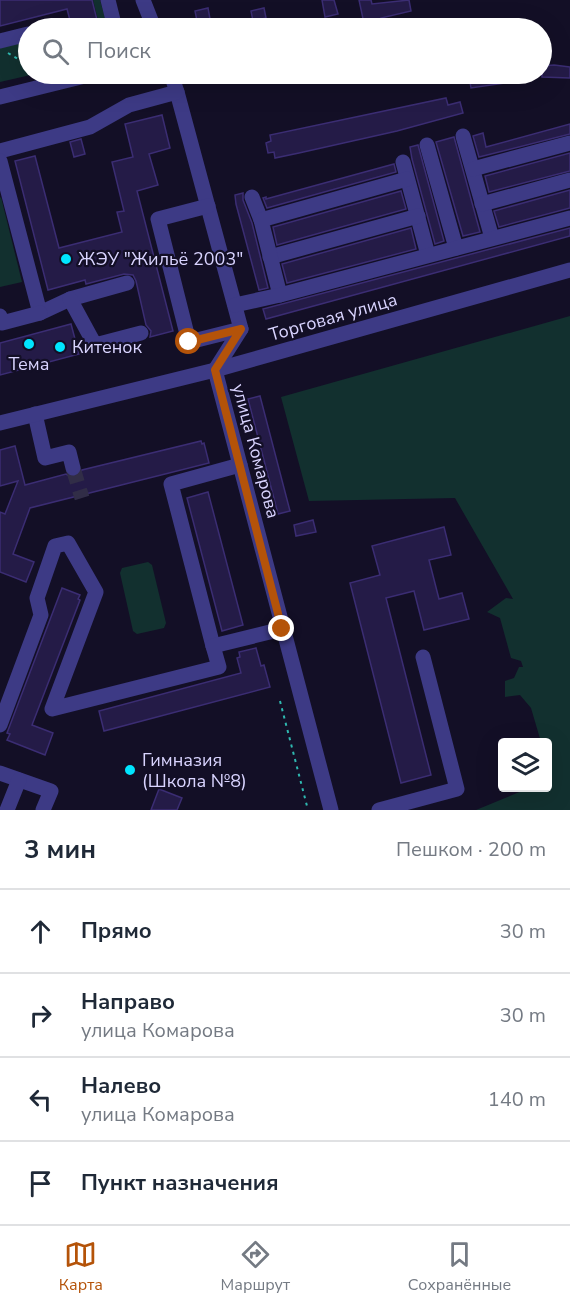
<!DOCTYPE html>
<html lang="ru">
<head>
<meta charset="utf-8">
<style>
	:root { --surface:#fff; --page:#f2f2f3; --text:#1f2937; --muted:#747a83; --line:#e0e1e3; --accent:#b45309 }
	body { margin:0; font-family:"Nunito Sans",sans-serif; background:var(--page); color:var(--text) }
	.controls { position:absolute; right:18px; bottom:18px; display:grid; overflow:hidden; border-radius:6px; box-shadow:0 6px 24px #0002 }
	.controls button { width:54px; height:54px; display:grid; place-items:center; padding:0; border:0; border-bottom:2px solid var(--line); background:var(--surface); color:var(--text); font:30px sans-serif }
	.stop { position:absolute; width:18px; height:18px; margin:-14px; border:4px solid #b45309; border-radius:50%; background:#fff }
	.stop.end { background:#b45309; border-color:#fff; box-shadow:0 2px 6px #0008 }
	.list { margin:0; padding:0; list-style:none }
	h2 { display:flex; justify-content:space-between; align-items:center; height:78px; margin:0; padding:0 24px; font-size:26px }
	h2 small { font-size:20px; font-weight:400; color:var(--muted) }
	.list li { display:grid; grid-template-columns:39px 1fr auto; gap:18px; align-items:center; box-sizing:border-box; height:84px; padding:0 24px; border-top:2px solid var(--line) }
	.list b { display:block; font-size:22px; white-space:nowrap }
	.list p { margin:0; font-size:20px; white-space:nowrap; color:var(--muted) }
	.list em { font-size:20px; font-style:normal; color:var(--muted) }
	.icon { flex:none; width:33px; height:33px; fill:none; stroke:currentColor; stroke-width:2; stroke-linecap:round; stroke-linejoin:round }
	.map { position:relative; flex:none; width:570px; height:810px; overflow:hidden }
	.search { position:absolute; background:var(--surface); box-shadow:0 6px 24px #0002; left:18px; right:18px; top:18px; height:66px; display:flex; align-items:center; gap:15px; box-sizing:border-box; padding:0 21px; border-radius:33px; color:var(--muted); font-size:22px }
	.sheet { height:414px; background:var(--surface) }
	nav { display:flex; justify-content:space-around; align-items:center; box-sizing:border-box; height:84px; border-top:2px solid var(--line); background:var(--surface); font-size:16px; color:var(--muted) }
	nav a { display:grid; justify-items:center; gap:3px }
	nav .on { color:var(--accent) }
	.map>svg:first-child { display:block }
	.green { fill:#12302f }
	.building { fill:#241b47; stroke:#3b2d73; stroke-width:1.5 }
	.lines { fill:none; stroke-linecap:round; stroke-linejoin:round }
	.minor-tunnel { stroke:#312d47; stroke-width:15; stroke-dasharray:15 8; stroke-linecap:butt }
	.path { stroke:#2fb8b0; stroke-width:2; stroke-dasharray:3 4.5; stroke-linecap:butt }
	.minor { stroke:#3d3a85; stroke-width:15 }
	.route { stroke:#b45309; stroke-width:8 }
	.poi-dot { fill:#00e5ff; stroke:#130f26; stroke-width:2 }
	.labels { text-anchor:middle; stroke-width:4.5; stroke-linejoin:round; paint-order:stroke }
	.poi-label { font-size:18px; fill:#d9d4ff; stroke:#130f26; text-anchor:start }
	.street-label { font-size:18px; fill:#d9d4ff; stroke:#130f26 }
</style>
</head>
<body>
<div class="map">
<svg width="570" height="810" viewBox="0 0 570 810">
	<rect width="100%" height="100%" fill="#130f26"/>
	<g class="green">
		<path d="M93 0H100L108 28H100Z"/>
		<path d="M28 41V74H35L0 82V48Z"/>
		<path d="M1 197 22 282 0 287V198Z"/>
		<path d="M570 316V810H476L529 788H548V780L552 778 548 762V742H541L531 708 520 695 505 697V681L514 678 519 667H523L521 661 511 658 500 618 487 612 506 598 513 599 455 498 309 501 281 397Z"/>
		<path d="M148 562 152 565 166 623 164 628 137 634 133 631 120 573 122 568Z"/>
	</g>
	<g class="building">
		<path d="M0 0H92L99 28H72L67 9 0 26Z"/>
		<path d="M322 0H334L338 14 325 17Z"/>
		<path d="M359 0H371L372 4 409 0 411 11 381 18 384 28H365Z"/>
		<path d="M208 8 210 19 197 21 195 11Z"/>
		<path d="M264 8 266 18 253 21 251 11Z"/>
		<path d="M554 65 570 67V78L542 77V66Z"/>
		<path d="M486 74H530L531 79 471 88 469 76Z"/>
		<path d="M446 98 448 105 460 102 463 113 397 131 299 153 275 158 274 152 268 153 266 143 271 141 270 135Z"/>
		<path d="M162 115 170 148 149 154 158 185 137 191 173 331 150 337 151 331 146 325 136 281 133 275 124 274 86 284 85 280 48 290 15 161 35 156 59 248 122 232 117 212 124 211 112 162 133 157 125 124Z"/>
		<path d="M570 124V134L479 157 473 136 483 133 486 147Z"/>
		<path d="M454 137 480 232 463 236 436 142Z"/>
		<path d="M81 139 85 154 74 157 70 142Z"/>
		<path d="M418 145 444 241 435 244 412 159 410 147Z"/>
		<path d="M570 153V171L489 192 485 176Z"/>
		<path d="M394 164 396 172 267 208 263 198 266 197V199Z"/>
		<path d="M570 190V208L499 227 494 211Z"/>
		<path d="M401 191 406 209 277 245 273 227Z"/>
		<path d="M243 193V200L252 223 268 288 259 290 236 204 235 195Z"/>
		<path d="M411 228 416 249 287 283 282 264Z"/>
		<path d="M570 228V236L266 319 263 309Z"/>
		<path d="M71 324 79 354 0 375V343Z"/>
		<path d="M260 396 290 511 278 514 248 399Z"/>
		<path d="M201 441 202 444 204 443 209 463 30 508 13 554 34 562 26 582 0 572V512L5 514 18 481 0 486V450L15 446 25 485 66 474 71 477H76L82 470Z"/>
		<path d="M208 492 243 625 222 631 187 498Z"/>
		<path d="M313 520 316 532 296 536 294 525Z"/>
		<path d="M444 527 451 555 429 560 439 599 462 593 469 619 424 630 414 591 386 598 431 775 401 783 350 583 380 575 372 546Z"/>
		<path d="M62 588 80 595 78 599 80 600 32 725 53 733 45 755 7 740 10 734 7 733Z"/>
		<path d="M256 648 261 666 264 665 270 687 104 731 99 711 241 673 237 658 240 657 239 652Z"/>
		<path d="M159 789 182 798 177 810H151Z"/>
	</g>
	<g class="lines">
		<path class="minor-tunnel" d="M73 468 82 498"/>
		<g class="path">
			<path d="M8 53 28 65"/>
			<path d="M280 701 308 810"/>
		</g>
		<g class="minor">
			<path d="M108 0 115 28"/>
			<path d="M143 0 154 28"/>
			<path d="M51 28H56"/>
			<path d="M0 41 28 34"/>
			<path d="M171 74 177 92 241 329 215 370 331 810"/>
			<path d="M0 97 93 74"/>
			<path d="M463 136 492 238"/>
			<path d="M427 145 456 248"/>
			<path d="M0 151 90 127 129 105 177 92"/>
			<path d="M0 161 40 313 70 299 127 283"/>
			<path d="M403 162 428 255"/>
			<path d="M473 169 570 143"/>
			<path d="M252 197 261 220"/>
			<path d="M482 204 570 180"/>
			<path d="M208 206 158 219 189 342 241 329"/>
			<path d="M270 257 418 216"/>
			<path d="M280 295 261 220 407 179"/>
			<path d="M70 299 95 345 141 333"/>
			<path d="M235 305 280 295 570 218"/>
			<path d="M0 316 2 323 40 313"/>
			<path d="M35 414 45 458 69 452 73 468"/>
			<path d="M0 423 215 370 570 270"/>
			<path d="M213 646 171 484 240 465"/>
			<path d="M0 725 41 615 37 598 55 546 68 543 96 592 52 709 219 667 213 646 282 629"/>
			<path d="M0 773 51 791 43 810"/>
			<path d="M7 810 19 780"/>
			<path d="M379 810 457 789 423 657"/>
		</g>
	</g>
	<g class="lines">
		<path class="route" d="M189 342 241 329 215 370 282 629"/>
	</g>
	<g class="poi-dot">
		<circle cx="66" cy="259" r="6"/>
		<circle cx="29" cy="344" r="6"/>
		<circle cx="60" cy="347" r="6"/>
		<circle cx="130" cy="770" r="6"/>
	</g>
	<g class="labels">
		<g class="poi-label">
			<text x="78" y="265">ЖЭУ "Жильё 2003"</text>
			<text x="72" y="353">Китенок</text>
			<text x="29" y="370" text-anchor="middle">Тема</text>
			<text x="142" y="766">Гимназия<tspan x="142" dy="21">(Школа №8)</tspan></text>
		</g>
		<g class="street-label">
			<text transform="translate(333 317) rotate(-16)" y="6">Торговая улица</text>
			<text transform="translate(256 451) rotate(75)" y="6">улица Комарова</text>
		</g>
	</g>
</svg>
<div class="controls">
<button><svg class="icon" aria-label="layers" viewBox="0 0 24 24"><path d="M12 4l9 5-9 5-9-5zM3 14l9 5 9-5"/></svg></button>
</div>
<div class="stop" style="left:189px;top:342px"></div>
<div class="stop end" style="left:282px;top:629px"></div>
<div class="search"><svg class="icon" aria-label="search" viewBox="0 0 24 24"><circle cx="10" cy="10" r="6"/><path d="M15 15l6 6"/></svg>Поиск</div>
</div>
<section class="sheet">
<h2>3 мин<small>Пешком · 200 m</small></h2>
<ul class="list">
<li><svg class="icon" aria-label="ahead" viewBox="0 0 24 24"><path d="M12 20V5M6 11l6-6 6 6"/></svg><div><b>Прямо</b></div><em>30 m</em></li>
<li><svg class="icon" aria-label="right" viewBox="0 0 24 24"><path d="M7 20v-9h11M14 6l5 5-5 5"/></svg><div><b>Направо</b><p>улица Комарова</p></div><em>30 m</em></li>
<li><svg class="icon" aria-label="left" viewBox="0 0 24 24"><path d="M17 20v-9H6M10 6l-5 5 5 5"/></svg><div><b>Налево</b><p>улица Комарова</p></div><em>140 m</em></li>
<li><svg class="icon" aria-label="arrive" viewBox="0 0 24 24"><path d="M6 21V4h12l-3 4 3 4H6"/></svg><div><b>Пункт назначения</b></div></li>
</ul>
</section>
<nav>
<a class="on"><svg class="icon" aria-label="map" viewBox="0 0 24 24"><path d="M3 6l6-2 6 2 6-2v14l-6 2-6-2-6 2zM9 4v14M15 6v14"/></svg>Карта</a>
<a><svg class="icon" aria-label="directions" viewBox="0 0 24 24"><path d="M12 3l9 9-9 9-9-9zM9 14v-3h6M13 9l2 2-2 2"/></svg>Маршрут</a>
<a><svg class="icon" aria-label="saved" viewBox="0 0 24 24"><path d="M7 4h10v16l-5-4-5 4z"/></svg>Сохранённые</a>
</nav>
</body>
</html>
